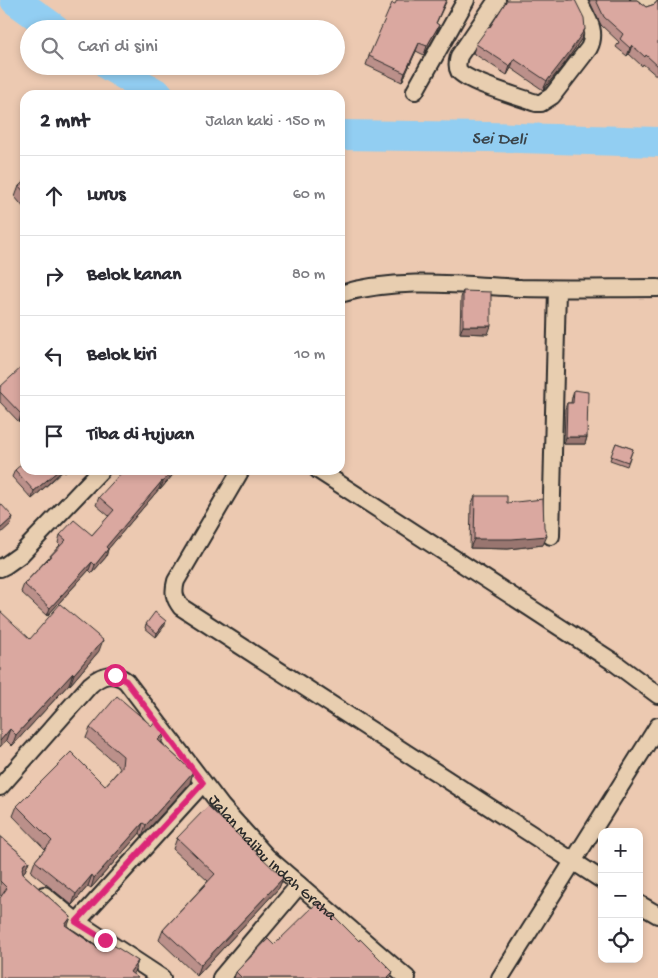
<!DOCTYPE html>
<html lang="id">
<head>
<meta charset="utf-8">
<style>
	:root { --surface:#fff; --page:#f7f7f7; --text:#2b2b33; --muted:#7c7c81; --line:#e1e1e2 }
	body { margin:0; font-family:"Gochi Hand",sans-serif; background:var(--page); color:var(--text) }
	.controls { position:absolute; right:15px; bottom:15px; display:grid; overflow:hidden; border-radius:10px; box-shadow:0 2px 8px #0003 }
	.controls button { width:45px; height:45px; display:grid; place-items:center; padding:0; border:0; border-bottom:1px solid var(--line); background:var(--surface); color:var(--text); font:25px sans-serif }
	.stop { position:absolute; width:15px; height:15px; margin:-11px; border:4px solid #db2777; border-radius:50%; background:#fff }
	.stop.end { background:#db2777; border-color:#fff; box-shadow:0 1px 5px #0008 }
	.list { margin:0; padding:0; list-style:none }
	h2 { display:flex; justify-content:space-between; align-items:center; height:65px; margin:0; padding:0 20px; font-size:21px }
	h2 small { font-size:16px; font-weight:400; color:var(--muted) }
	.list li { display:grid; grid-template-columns:32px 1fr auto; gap:15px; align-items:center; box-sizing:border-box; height:80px; padding:0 20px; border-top:1px solid var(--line) }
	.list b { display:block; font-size:19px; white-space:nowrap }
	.list em { font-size:16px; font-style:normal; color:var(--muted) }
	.icon { flex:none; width:28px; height:28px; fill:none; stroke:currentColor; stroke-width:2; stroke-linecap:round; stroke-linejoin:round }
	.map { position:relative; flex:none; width:658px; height:978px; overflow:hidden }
	.search { position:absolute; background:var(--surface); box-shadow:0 2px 8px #0003; left:20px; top:20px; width:325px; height:55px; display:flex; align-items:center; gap:12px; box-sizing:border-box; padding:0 18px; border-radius:28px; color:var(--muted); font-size:19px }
	.panel { position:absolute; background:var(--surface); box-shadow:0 2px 8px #0003; left:20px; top:90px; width:325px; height:385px; border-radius:15px }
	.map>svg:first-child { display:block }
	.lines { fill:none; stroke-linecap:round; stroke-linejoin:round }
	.river { stroke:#92cef2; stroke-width:30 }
	.minor-casing { stroke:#2b2b2b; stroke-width:20 }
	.minor { stroke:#e8ceb0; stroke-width:16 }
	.wall { fill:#bb908a; stroke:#2b2b2b }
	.shaded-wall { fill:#997670; stroke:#2b2b2b }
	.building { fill:#daa8a0; stroke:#2b2b2b }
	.route { stroke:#db2777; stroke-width:6 }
	.labels { text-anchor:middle; stroke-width:4; stroke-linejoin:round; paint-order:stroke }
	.street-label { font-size:16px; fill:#2b2b2b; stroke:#e8ceb0 }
	.water-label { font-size:18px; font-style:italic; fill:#3a4349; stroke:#e8ceb0 }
</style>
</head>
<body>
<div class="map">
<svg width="658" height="978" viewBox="0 0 658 978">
	<rect width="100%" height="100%" fill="#ecc9b1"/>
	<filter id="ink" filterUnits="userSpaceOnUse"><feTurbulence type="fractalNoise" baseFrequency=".02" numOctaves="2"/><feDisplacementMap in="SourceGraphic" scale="10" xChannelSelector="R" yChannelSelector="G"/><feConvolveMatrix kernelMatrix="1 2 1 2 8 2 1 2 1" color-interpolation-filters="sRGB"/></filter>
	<g filter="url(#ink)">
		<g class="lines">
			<g class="river">
				<path d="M15 0 55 29"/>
				<path d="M109 66 159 95"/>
				<path id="s1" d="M340 135 488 137 658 142"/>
			</g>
			<defs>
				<g id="minor">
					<path d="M497 0 459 56C458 60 456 66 459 71 467 82 520 97 536 103H541L552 96 589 48C598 30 586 17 578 0"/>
					<path d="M639 0 645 6 650 0"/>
					<path d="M415 91 466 0"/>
					<path d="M340 294C398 277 462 285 521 288 567 289 612 288 658 288"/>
					<path d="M241 470 176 581C173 592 174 598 181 607L602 880"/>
					<path d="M318 470 615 663 658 695"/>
					<path d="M551 536 557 289"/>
					<path d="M0 568 6 565 20 555 101 470"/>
					<path id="s2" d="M0 787 90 685C101 675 113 671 126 681L222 807 267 857 407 978"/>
					<path d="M44 895 77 922 162 978"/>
					<path d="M639 904 658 915"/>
					<path d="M77 922 203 783"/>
					<path d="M221 978 299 885"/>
					<path d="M500 978 658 726"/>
				</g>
			</defs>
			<use href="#minor" class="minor-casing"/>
			<use href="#minor" class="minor"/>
		</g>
		<g class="wall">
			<path d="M589 0H637L646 7 655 4 658 0V77L643 64 642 66 629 54 627 56 616 47 619 42 601 25Z"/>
			<path d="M395 4 439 25 436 34 424 55 416 51 402 82 366 65 369 56Z"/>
			<path d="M490 27 582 38 565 63 543 90 511 68 507 75 473 53 476 44Z"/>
			<path d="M25 181V209L15 197 19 186Z"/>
			<path d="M463 291 488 334 460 333 461 298Z"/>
			<path d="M0 387 25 416 19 422 0 402Z"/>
			<path d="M574 390 587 437 585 444H564L565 409 567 403H571L572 397Z"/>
			<path d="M616 443 633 449 627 466 610 460Z"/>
			<path d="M15 470H68L65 473 63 471 32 499 12 477Z"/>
			<path d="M177 470 160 490 159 489 108 549 106 557 92 573 89 570 47 616 21 592 24 584 60 545 58 543 60 535H92L109 516 96 505 99 497Z"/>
			<path d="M475 496 543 545 508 549 470 548 471 505Z"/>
			<path d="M146 624 165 625 156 637 145 628Z"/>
			<path d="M30 639 99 651 70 685 69 684 12 746 6 740Z"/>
			<path d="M152 726 165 733 161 743 193 772 190 783 142 836 140 833 91 888 88 886 72 905 31 872 35 861 45 849 13 816 17 806 105 786 119 770 120 767 86 738 90 728Z"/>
			<path d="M0 836 29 861 25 871 23 873V874L71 917 67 926 101 950 138 961 134 972 0 895Z"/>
			<path d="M177 838 283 878 279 888 197 976 159 940 163 930 208 881 173 849Z"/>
			<path d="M274 945 391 978H234L236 972Z"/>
		</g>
		<g class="shaded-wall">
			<path d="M446 0H447L432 32 436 23Z"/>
			<path d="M439 25 436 34 424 55 427 46Z"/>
			<path d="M585 29 582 38 565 63 543 90 547 81Z"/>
			<path d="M419 43 416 51 402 82 405 73Z"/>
			<path d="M632 45 629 54 627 56 630 48Z"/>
			<path d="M514 59 511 68 507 75 510 66Z"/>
			<path d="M463 326H491L488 334 460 333Z"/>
			<path d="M25 411V416L19 422 21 414Z"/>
			<path d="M566 437H587L585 444H564Z"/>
			<path d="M59 470H63L32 499 34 491Z"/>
			<path d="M173 470H177L160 490 163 482Z"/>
			<path d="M162 481 159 489 103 555 106 547Z"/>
			<path d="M13 517 11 524 0 534V529Z"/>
			<path d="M547 536 543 545 508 549 470 548 474 539Z"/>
			<path d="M108 549 106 557 92 573 95 565Z"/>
			<path d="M92 562 89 570 47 616 50 608Z"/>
			<path d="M166 621 165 625 156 637 157 633Z"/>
			<path d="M103 640 99 651 70 685 74 674Z"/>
			<path d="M73 673 69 684 12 746 16 735Z"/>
			<path d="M10 729 6 740 0 747V741Z"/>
			<path d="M165 733 161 744 158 740Z"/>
			<path d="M193 772 190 783 142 836 146 825Z"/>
			<path d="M143 823 140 833 91 888 94 878Z"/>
			<path d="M29 861 25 871 20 875 24 864Z"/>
			<path d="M92 875 88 886 72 905 76 894Z"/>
			<path d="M283 878 279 888 197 976 201 965Z"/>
			<path d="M71 917 67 928 65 925Z"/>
			<path d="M138 961 134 972 130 978V972Z"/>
			<path d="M393 972 391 978H387Z"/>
		</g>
		<g class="building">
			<path d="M397 0H446L436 23 439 25 427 46 419 43 405 73 369 56 392 3 395 4Z"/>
			<path d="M507 0H575L584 18 585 29 568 54 547 81 514 59 510 66 476 44 489 26 490 27Z"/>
			<path d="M596 0H637L646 7 655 4 658 0V66L646 55 645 57 632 45 630 48 620 39 623 34 604 17Z"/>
			<path d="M25 181V193L19 186Z"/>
			<path d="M463 291 491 292V326H463Z"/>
			<path d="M23 366 25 368V411L21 414 0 392V387Z"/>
			<path d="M574 390 588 392 587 437H566L567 403H573Z"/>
			<path d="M616 443 633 449 628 462 611 456Z"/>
			<path d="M25 461V470H59L34 491 15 470Z"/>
			<path d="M124 470H173L163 482 162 481 106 547 108 549 95 565 92 562 50 608 24 584 66 540 60 535 74 520 92 535 114 510 99 497Z"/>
			<path d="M475 496H507V503L543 499 544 527 547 536 512 539H474Z"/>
			<path d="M0 503 13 517 0 529Z"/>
			<path d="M60 604 103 640 74 674 73 673 16 735 10 729 0 741V611L30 639Z"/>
			<path d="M155 612 166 621 157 633 146 624Z"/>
			<path d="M117 696 152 726 156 721 165 733 158 740 193 772 146 825 143 823 94 878 92 875 76 894 35 861 52 841 17 806 71 752 105 786 122 767 123 756 90 728Z"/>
			<path d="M208 806 283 878 201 965 163 930 215 874 177 838Z"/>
			<path d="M0 836 29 861 24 864 22 869 23 874 71 917 65 925 101 950 107 941 138 961 130 972 138 978H0V898L7 888 0 881Z"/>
			<path d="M319 901 359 941 360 939 393 972 387 978H242L236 972 268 939 274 945Z"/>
		</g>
	</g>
	<g class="lines" filter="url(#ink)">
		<path class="route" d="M105 940 76 922 203 783 126 681 115 675"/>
	</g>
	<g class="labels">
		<g class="street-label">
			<text dy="6" stroke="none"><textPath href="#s2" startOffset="406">Jalan Malibu Indah Graha</textPath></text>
		</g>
		<g class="water-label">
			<text dy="6" stroke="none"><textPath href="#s1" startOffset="159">Sei Deli</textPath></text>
		</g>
	</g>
</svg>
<div class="controls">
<button>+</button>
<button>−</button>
<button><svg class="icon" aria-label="locate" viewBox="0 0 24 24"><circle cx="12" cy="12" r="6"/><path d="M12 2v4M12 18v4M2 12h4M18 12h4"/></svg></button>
</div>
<div class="stop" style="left:115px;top:675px"></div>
<div class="stop end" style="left:105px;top:940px"></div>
<div class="search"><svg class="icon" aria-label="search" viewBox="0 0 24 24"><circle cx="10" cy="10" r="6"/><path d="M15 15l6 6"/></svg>Cari di sini</div>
<section class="panel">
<h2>2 mnt<small>Jalan kaki · 150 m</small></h2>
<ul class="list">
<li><svg class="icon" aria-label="ahead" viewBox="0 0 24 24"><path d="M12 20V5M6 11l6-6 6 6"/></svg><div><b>Lurus</b></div><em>60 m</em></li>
<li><svg class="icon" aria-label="right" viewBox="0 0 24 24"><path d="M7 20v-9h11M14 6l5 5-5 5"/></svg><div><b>Belok kanan</b></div><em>80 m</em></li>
<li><svg class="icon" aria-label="left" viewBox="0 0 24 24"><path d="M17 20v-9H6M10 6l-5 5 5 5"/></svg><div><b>Belok kiri</b></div><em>10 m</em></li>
<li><svg class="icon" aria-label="arrive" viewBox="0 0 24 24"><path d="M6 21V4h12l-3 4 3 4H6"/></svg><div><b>Tiba di tujuan</b></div></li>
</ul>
</section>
</div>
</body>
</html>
